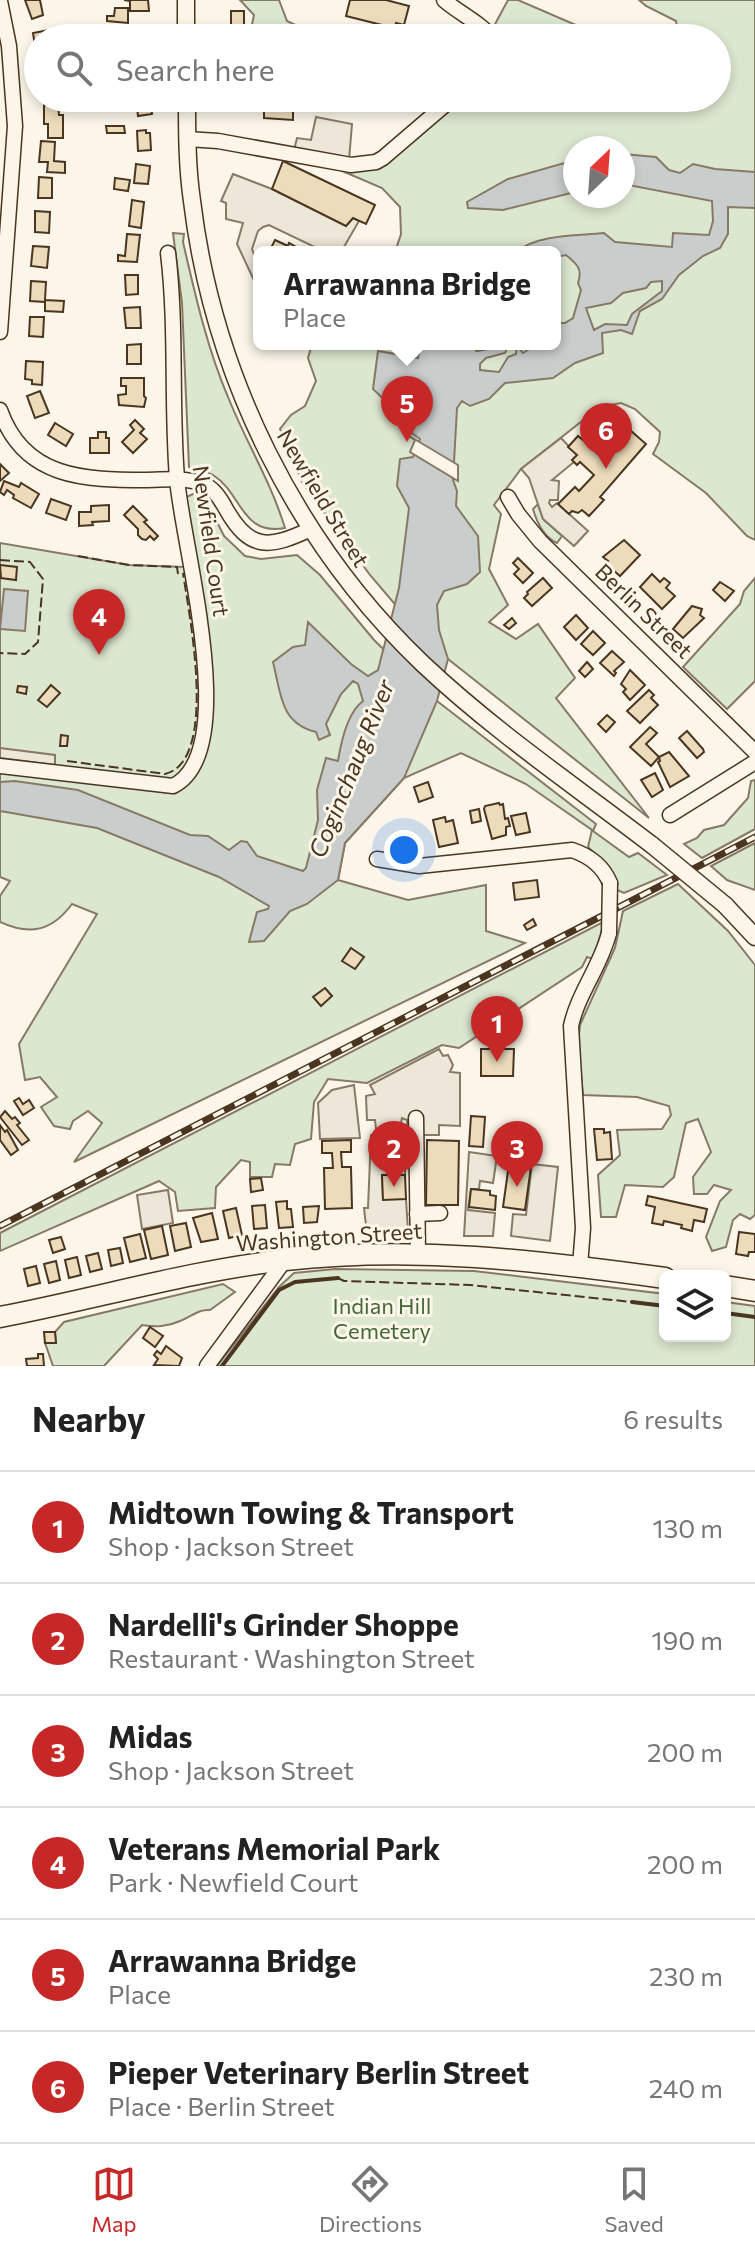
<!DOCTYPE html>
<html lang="en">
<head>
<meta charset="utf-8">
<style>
	:root { --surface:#fff; --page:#f2f2f2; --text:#222; --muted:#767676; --line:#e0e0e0; --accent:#c62828 }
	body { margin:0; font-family:Commissioner,sans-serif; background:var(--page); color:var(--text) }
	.controls { position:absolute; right:24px; bottom:24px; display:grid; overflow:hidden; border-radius:12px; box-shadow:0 4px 12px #0003 }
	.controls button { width:72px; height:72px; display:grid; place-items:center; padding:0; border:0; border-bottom:2px solid var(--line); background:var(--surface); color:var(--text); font:40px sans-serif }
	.compass { position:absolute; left:563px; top:136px; width:72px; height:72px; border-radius:50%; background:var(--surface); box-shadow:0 4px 12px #0003; rotate:25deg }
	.you { position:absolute; left:404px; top:850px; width:28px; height:28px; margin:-20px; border:6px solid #fff; border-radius:50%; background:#1a73e8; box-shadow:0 0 0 12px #1a73e833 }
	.badge { display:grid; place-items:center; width:52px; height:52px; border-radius:50%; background:var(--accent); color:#fff; font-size:26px; font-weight:700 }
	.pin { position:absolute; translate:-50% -66px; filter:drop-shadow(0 2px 4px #0008) }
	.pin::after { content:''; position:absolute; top:42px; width:28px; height:24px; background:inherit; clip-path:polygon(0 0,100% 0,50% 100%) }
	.popup { position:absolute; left:253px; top:246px; width:308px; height:104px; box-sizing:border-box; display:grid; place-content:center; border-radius:12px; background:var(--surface); filter:drop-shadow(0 2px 6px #0005); font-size:26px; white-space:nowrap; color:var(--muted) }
	.popup b { font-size:30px; color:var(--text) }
	.popup::after { content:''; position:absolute; left:50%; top:100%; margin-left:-16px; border:16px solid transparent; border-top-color:var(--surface) }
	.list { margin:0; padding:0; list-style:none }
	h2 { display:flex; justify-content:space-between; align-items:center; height:104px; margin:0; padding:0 32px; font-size:34px }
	h2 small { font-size:26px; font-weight:400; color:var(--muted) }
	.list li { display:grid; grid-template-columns:52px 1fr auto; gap:24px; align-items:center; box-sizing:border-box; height:112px; padding:0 32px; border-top:2px solid var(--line) }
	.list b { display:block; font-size:30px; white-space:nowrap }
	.list p { margin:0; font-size:26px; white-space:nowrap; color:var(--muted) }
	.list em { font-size:26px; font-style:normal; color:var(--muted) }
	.icon { flex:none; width:44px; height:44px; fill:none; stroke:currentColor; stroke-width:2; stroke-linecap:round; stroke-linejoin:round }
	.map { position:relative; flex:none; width:755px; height:1366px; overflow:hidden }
	.search { position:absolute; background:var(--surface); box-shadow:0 4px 12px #0003; left:24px; right:24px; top:24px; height:88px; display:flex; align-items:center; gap:20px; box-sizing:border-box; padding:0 28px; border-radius:44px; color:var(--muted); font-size:30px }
	.sheet { height:776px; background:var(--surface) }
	nav { display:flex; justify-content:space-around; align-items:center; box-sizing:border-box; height:112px; border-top:2px solid var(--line); background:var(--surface); font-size:22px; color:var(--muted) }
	nav a { display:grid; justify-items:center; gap:4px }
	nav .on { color:var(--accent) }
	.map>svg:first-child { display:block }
	.green { fill:#dce7d0; stroke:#887966; stroke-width:2; fill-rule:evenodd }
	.parking { fill:#ede7d9; stroke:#887966; stroke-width:2 }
	.water { fill:#c9cecd; stroke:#887966; stroke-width:2; fill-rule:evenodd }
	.pier { fill:#fbf6e9; stroke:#887966; stroke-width:2 }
	.building { fill:#ecdcbc; stroke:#4a3520; stroke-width:2 }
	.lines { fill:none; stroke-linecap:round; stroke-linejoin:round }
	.minor-casing { stroke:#4a3520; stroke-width:17 }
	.major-casing { stroke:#4a3520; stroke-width:19 }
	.highway-casing { stroke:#4a3520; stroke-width:23 }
	.minor { stroke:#fbf6e9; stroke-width:14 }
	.major { stroke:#fbf6e9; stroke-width:16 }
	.highway { stroke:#fbf6e9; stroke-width:20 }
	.rail-casing { stroke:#4a3520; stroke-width:7 }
	.rail { stroke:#fbf6e9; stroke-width:4; stroke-dasharray:12; stroke-linecap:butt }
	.minor-bridge-casing { stroke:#4a3520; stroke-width:17; stroke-linecap:butt }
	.major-bridge-casing { stroke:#4a3520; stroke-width:19; stroke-linecap:butt }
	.minor-bridge { stroke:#fbf6e9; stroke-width:14 }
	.major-bridge { stroke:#fbf6e9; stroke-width:16 }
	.fence { stroke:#4a3520; stroke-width:2; stroke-dasharray:10 4; stroke-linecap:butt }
	.wall { stroke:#4a3520; stroke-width:4 }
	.labels { text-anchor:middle; stroke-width:6; stroke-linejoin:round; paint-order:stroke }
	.street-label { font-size:22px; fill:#4a3520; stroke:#fbf6e9 }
	.park-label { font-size:22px; fill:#436837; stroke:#fbf6e9 }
	.water-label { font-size:24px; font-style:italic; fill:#4a3520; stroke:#fbf6e9 }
</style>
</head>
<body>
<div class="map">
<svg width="755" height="1366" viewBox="0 0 755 1366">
	<rect width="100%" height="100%" fill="#fbf6e9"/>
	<g class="green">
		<path d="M240 0H279L287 21 322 38H247L250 34 254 15Z"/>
		<path d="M508 0H518L585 29 631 34 637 38H500L494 26Z"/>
		<path d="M639 0H755V540L747 536 706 493 653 454 659 442 660 432 635 409 621 403 600 407 521 469 494 505 501 514 489 569 508 605 489 622 516 639 538 624 575 678 556 698 649 818 448 659 416 629 370 575 302 482 280 429 291 415 305 406 316 381 308 358 312 344H555V252H395L401 234 400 207 382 188 340 170H370L459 98H717V38H676L678 33 676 21 646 6ZM575 148H623V196H575Z"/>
		<path d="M173 233 184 234 183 242C195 294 207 348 228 397 246 442 271 482 285 528 241 536 242 493 213 475 206 471 197 470 189 467L182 303Z"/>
		<path d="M195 493 210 508 224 536 245 556 261 559 297 555 320 575 374 640 437 701 596 824 593 831 629 857 638 853 667 875 624 893 617 890 605 863 588 847 592 830 526 784 461 753 404 778 345 843 338 880 408 900 486 885V931L525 943 74 1162 102 1123 88 1111 73 1121 70 1129 54 1126 41 1107 57 1097 40 1077 25 1080 19 1044 97 914 72 904C52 931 30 936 0 922V896L10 881 0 877V543L129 565 185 567 174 503Z"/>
		<path d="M538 504 543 519 562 536 557 543C544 537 537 523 533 509Z"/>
		<path d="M755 578V681L727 709 683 667 740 604 744 591Z"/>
		<path d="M755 780V829L702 858 684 844 697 838 704 830 724 825 748 798 751 781Z"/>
		<path d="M755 843V890L727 880 711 866Z"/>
		<path d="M678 884 728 931 755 965V1215L750 1219 740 1214 733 1220 726 1247 712 1251 706 1237 720 1201 731 1190 714 1185 707 1194H694L693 1177 711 1152 698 1119 686 1123 674 1177 663 1187 625 1185 616 1217H601L598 1175 620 1155 617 1130 662 1129 671 1115 669 1106 637 1097 583 1095 578 1044 580 1025 615 948 623 911Z"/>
		<path d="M605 921 593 959 587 957 582 967 459 1048 442 1045 367 1083 328 1079 314 1102 311 1139 295 1144 290 1165 275 1164 272 1177H250V1162L241 1160 216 1187 215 1208 178 1211 175 1192 159 1181 0 1251V1233Z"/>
		<path d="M335 1269 474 1271 665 1294V1336H725V1302L755 1306V1366H217L279 1287 294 1273Z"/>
		<path d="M223 1284 235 1292 210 1310C198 1309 191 1317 180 1321 167 1327 156 1327 142 1325L104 1366H53L45 1343H56L55 1332 64 1322Z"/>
	</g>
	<g class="parking">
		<path d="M316 117 352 124 349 160 294 150 297 138 311 140Z"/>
		<path d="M233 174 272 189 346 226 353 218 359 221 341 252H325L269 225 263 227 258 231 252 249 259 268V291L237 244 243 223 226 219V203L221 201Z"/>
		<path d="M561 438 577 455 574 462 552 480 559 481 558 500H550L549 503 552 507 557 503 588 531 574 546 543 519 529 478 521 469Z"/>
		<path d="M0 748 55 755V765L0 758Z"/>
		<path d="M439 1049 443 1056 448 1055 453 1065 450 1072 460 1073V1126L439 1125V1135H408L407 1120 402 1118 400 1128 376 1129 375 1120H367L366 1096 375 1094 370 1085Z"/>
		<path d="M354 1085 360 1138 320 1139 318 1103 332 1090Z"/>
		<path d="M405 1134V1175H382L383 1199H406L408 1232 367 1234 364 1208H368L371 1135Z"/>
		<path d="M469 1152 497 1156 493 1183 480 1181 479 1189H471L468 1210 495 1213 493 1236H464Z"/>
		<path d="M532 1164 558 1167 550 1241 511 1236 513 1214 526 1215Z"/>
		<path d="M168 1190 173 1223 142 1229 137 1195Z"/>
	</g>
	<g class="water">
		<path d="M623 154 656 157 669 170 680 173 693 164 715 169 755 172V208L728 207V234L720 248 703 256 679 275 662 299 640 311 632 334 621 330 602 333 603 353 575 363 553 378 505 383 489 399 470 406 462 401 457 408 453 480 457 491 456 506 478 536 480 572 467 584 444 591 437 605 439 630 448 659 437 701 404 778 345 843 338 880 307 904 290 911 264 941 249 942 257 912 268 909 269 906 219 877 97 828 0 811V782L15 781 78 790 190 835 208 836 229 850 241 841 247 842 257 856 303 871 306 868 318 820 317 790 326 758 338 761C341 742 348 712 363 701L358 684 353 681 341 694 326 724 330 735 319 740 316 732C280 723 281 694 273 662L293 647 305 645 308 622 351 664 368 676 378 670 399 588 409 508 397 486 400 459 413 457 420 439 395 421 399 414 373 389 378 351 418 358 421 344H474L476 351C488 351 496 344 509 344L505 353 486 358 480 364V370L499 372 508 357 516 354 517 344H521L519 348 523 353 537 344H555V323H565L573 318 581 290 578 283C583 269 577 264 566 255L556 257 555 265V252H516C538 234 576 236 604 233L615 242 672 247 673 233 709 235 713 221 712 201 623 184ZM662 281V291L632 314 627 325 605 324 594 330 586 308 611 303 623 293 646 288 651 282Z"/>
		<path d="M575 160V192L503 210 468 208 467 202 508 179Z"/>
		<path d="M4 589 28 591 25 631 0 629Z"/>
	</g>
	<path class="pier" d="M406 434 458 465V481L410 452 415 440Z"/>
	<g class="building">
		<path d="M25 0H40L43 15 32 19Z"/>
		<path d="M124 0H148L149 11H130V1Z"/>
		<path d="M350 0H386L409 6 404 25 396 23 394 28 346 16Z"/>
		<path d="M115 8H128V23L107 21V16H114Z"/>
		<path d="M231 11H244V26H241V30H238V38H217V31L222 32V27H231Z"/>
		<rect x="136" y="26" width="13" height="12"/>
		<path d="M49 30 50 38H38L36 53 33 33Z"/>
		<path d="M136 98H150L152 114 138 116Z"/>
		<path d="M260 98 293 100V120L264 118V105H260Z"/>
		<path d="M44 105H58L59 115H63V138H48V124H44Z"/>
		<path d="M106 126H124L125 133H107Z"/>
		<path d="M146 130V133H150L151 150 138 151 137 131Z"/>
		<path d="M41 141 55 142 54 161 65 162V173L47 172 48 162H39Z"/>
		<path d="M283 161 375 205 366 224 353 218 346 226 272 189Z"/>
		<path d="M136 164 150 166 148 184 134 183Z"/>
		<path d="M39 177 52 178V198H38Z"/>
		<path d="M115 178 130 180 128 191 114 189Z"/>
		<path d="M132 200 144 202 141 228 129 226Z"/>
		<path d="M35 211 50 212 49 233 35 232Z"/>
		<path d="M127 234 140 235 137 262 118 261V255L125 256Z"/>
		<path d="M275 240 288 246 289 243 305 252H269Z"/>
		<path d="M33 246 49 247 47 268 31 266Z"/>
		<path d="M125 275H138V294L126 295Z"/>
		<path d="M31 281 46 282 45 300 64 301 63 312 45 311V302L30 301Z"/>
		<path d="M140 307 141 328H126L124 308Z"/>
		<path d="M30 317H44L43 337 29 336Z"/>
		<path d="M141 344V364H127V345Z"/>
		<path d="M26 361 43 362 42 385 32 384V380L25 379Z"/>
		<path d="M121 378H144V396L146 398 144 407 119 405 118 395 126 394V386H121Z"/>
		<path d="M40 391 49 413 35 418 27 396Z"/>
		<path d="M614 416 646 444 600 497 604 500 589 516 582 510 578 513 572 511 569 514 558 504 575 487 579 491 594 475 580 462 577 465 572 460 577 455 568 447 578 436 589 445 591 443 594 446 592 448 599 455 607 446 596 436Z"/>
		<path d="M135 420 144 429 140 433 147 439 133 453 122 442 134 430 130 425Z"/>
		<path d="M55 423 73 434 66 446 48 435Z"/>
		<path d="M98 432H106V438H109V453H90V438H98Z"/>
		<path d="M0 464 9 473 0 481Z"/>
		<path d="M4 481 19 487 21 483 39 494 31 508 13 498 14 495 7 490 4 495 0 492Z"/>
		<path d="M51 499 71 506 66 520 46 513Z"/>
		<path d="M109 505V521L92 522 93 525 79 526V512H91V506Z"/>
		<path d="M133 506 147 520 144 522 158 536 154 540 150 536 146 540 142 539 138 535V529L124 515Z"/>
		<path d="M624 540 640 555 620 576 605 563 608 561 603 557Z"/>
		<path d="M518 558 533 573 523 583 514 574 519 569 513 563Z"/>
		<path d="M0 565 17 567 16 580 1 578Z"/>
		<path d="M652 574 660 582 664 578 670 583 666 588 675 596 662 609 640 587Z"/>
		<path d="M543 578 552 588 532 606 524 598 528 594 527 592Z"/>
		<path d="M720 582 734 591 725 601 713 590Z"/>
		<path d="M692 606 702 609 700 615 704 618 683 638 673 629Z"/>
		<path d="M576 615 588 628 576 640 564 627Z"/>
		<path d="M512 618 516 623 509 629 504 625Z"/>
		<path d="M593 631 605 643 593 655 581 644Z"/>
		<path d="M612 651 624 662 614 671 616 673 614 676 600 663Z"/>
		<path d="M587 662 593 669 585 677 579 671Z"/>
		<path d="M630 670 645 685 630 700 623 692 626 689 621 684Z"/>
		<path d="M51 685 60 693 47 707 38 700Z"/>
		<path d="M18 686 27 687 26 694 17 692Z"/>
		<path d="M649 690 654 695 651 698 658 705 640 723 627 711Z"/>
		<path d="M607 715 615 722 606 732 598 724Z"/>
		<path d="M650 727 657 733 646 744 659 757 651 766 630 747Z"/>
		<path d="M687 731 703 749 704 752 697 758 679 738Z"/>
		<path d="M61 735 68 736 67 746H60Z"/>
		<path d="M669 752 689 776 670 787 658 762 660 761 659 757Z"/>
		<path d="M655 773 663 790 652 797 641 780Z"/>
		<path d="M428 782 433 797 419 802 414 787Z"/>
		<path d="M499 803 500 805 503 804 505 819 508 818 510 826 506 827V835L492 839 484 809 485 806Z"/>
		<path d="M479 809 481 821 472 823 470 811Z"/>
		<path d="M526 813 530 832 516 835 511 816Z"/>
		<path d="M445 817 446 822 453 820 458 843 439 847 433 820Z"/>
		<path d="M537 880 539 897 515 900 513 883Z"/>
		<path d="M533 919 536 925 527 930 524 925Z"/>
		<path d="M351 948 364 957 355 969 342 961Z"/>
		<path d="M325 988 332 996 321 1006 313 997Z"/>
		<path d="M481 1049H514L513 1076H481Z"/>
		<path d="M19 1098 23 1104 29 1100 34 1108 23 1115 14 1101Z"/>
		<path d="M5 1111 12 1119 15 1117 20 1123 17 1125 29 1140 22 1145 0 1117Z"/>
		<path d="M471 1116 485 1117 483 1147 469 1146Z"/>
		<path d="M0 1125 5 1132 7 1130 18 1150 11 1155 0 1140Z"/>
		<path d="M594 1129H604V1133L610 1132 612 1159 597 1160Z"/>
		<path d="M351 1140V1152H341L342 1167H351L352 1208 325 1209 324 1168H333L332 1153H322V1141Z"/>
		<path d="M427 1140 459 1141 458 1205H426Z"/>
		<path d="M509 1164 531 1167 525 1210 503 1207Z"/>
		<path d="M382 1175H405L406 1199 383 1200Z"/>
		<path d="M261 1178 263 1190 251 1192 250 1179Z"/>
		<path d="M471 1189 490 1191V1195L496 1196 495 1210 469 1207Z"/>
		<path d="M648 1196 707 1209 704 1222 694 1220 692 1231 681 1228 682 1225 664 1221 663 1225 652 1223 655 1207 646 1205Z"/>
		<path d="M287 1201V1209H291L293 1227 279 1228 276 1202Z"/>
		<path d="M265 1205 267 1228 254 1229 252 1206Z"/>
		<path d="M319 1206 317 1222 304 1223 303 1207Z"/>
		<path d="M236 1208 242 1235 229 1238 223 1211Z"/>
		<path d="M212 1213 218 1239 201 1242 193 1218Z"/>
		<path d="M186 1223 191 1247 175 1251 170 1226Z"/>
		<path d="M162 1226 168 1255 151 1259 144 1230Z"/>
		<path d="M739 1232 755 1234V1252H749L748 1256 736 1254Z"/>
		<path d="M140 1234 146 1258 130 1262 124 1238Z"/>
		<path d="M61 1237 65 1249 53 1253 49 1240Z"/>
		<path d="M120 1248 123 1263 111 1266 108 1250Z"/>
		<path d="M98 1253 102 1269 90 1272 86 1256Z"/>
		<path d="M77 1257 81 1275 69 1278 65 1260Z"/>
		<path d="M56 1261 60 1280 49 1283 44 1264Z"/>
		<path d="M36 1266 40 1283 28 1286 24 1269Z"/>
		<path d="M150 1327 163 1336 155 1347 143 1338Z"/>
		<path d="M44 1332H55L56 1343H45Z"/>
		<path d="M166 1346 182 1358 179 1366 154 1365 158 1359 154 1355 157 1351 161 1354Z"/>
		<path d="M38 1354H43L44 1366H27L26 1359 38 1358Z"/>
	</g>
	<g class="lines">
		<defs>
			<g id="minor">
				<path d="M444 0C456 11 485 26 492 38"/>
				<path d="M0 1 9 46 15 126 0 332"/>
				<path d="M187 139 218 141 351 165 376 162 383 158 453 98"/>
				<path d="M0 410C24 479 85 480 147 480 165 479 184 478 201 483 213 487 220 498 226 509 250 552 270 548 311 529"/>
				<path d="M508 497 518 514 540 541 755 752"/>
				<path d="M0 766 173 786C243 752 181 541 177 478 171 403 177 328 168 253"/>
				<path d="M670 815 755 762"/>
				<path d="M377 859 419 866 572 850C590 856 603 866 610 883"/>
				<path d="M416 1118 418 1253"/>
				<path d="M417 1214 440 1213"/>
				<path d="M580 1266 583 1228 571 1026C578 993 601 966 609 933"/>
				<path d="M207 1366 285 1260"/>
			</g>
			<g id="major">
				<path d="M186 0V38"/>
				<path d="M187 98C187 132 187 167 192 201 213 375 296 543 423 664 494 731 575 786 652 845"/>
				<path d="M725 905 755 937"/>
			</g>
			<g id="highway">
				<path d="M725 1286 755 1291"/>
				<path d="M0 1317C95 1299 188 1271 285 1260 416 1246 535 1260 665 1278"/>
			</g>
		</defs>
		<use href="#minor" class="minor-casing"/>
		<use href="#major" class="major-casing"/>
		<use href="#highway" class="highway-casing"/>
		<use href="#minor" class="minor"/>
		<use href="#major" class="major"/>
		<use href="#highway" class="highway"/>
		<defs>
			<path id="rail" d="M0 1226 755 837"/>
		</defs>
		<use href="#rail" class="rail-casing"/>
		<use href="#rail" class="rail"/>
		<defs>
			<path id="minor-bridge" d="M609 933 610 883"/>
			<path id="major-bridge" d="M652 845 725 905"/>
		</defs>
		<use href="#minor-bridge" class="minor-bridge-casing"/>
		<use href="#major-bridge" class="major-bridge-casing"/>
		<use href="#minor-bridge" class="minor-bridge"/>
		<use href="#major-bridge" class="major-bridge"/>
		<g class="fence">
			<path d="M78 556 129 565 177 567 178 574"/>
			<path d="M0 560 30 562 43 579 38 642 25 654 0 653"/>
			<path d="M67 761 165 774C219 761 189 614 183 573"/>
			<path d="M338 1278 344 1281 470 1285 632 1302"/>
		</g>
		<g class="wall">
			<path d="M632 1302 665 1306"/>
			<path d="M725 1313 755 1317"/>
			<path d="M222 1366 279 1290 295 1282 338 1278"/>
		</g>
	</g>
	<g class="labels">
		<g class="street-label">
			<text transform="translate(323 498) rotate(59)" y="8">Newfield Street</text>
			<text transform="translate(211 541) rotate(82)" y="8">Newfield Court</text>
			<text transform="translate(644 611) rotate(44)" y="8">Berlin Street</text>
			<text transform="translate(329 1237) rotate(-4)" y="8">Washington Street</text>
		</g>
		<g class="park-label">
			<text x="382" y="1314">Indian Hill<tspan x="382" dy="25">Cemetery</tspan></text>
		</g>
		<g class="water-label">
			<text transform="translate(352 769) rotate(-68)" y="8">Coginchaug River</text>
		</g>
	</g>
</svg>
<div class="controls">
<button><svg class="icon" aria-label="layers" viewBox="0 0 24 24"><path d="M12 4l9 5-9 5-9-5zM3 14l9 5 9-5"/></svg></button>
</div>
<svg class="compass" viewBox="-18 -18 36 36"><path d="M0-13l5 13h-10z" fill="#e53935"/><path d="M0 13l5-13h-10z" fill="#767676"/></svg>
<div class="you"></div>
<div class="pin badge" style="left:497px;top:1062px">1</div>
<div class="pin badge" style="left:394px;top:1187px">2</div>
<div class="pin badge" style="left:517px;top:1187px">3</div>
<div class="pin badge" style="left:99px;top:655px">4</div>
<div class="pin badge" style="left:407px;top:442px">5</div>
<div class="popup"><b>Arrawanna Bridge</b>Place</div>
<div class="pin badge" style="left:606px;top:469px">6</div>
<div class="search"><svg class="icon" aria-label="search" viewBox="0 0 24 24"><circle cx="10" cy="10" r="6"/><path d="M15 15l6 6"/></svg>Search here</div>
</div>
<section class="sheet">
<h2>Nearby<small>6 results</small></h2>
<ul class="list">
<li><span class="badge">1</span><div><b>Midtown Towing &amp; Transport</b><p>Shop · Jackson Street</p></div><em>130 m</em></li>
<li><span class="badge">2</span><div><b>Nardelli's Grinder Shoppe</b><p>Restaurant · Washington Street</p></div><em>190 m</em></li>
<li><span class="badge">3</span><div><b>Midas</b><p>Shop · Jackson Street</p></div><em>200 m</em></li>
<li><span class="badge">4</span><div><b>Veterans Memorial Park</b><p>Park · Newfield Court</p></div><em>200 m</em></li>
<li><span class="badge">5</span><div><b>Arrawanna Bridge</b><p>Place</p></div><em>230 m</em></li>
<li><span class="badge">6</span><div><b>Pieper Veterinary Berlin Street</b><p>Place · Berlin Street</p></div><em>240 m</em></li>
</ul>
</section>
<nav>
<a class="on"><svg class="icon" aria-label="map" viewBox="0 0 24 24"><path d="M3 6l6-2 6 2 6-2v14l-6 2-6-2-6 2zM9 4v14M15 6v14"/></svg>Map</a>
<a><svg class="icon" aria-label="directions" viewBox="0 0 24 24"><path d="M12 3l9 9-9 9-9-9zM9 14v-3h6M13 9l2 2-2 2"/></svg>Directions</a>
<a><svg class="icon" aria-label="saved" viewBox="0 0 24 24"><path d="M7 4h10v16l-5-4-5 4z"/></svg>Saved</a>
</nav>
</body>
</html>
